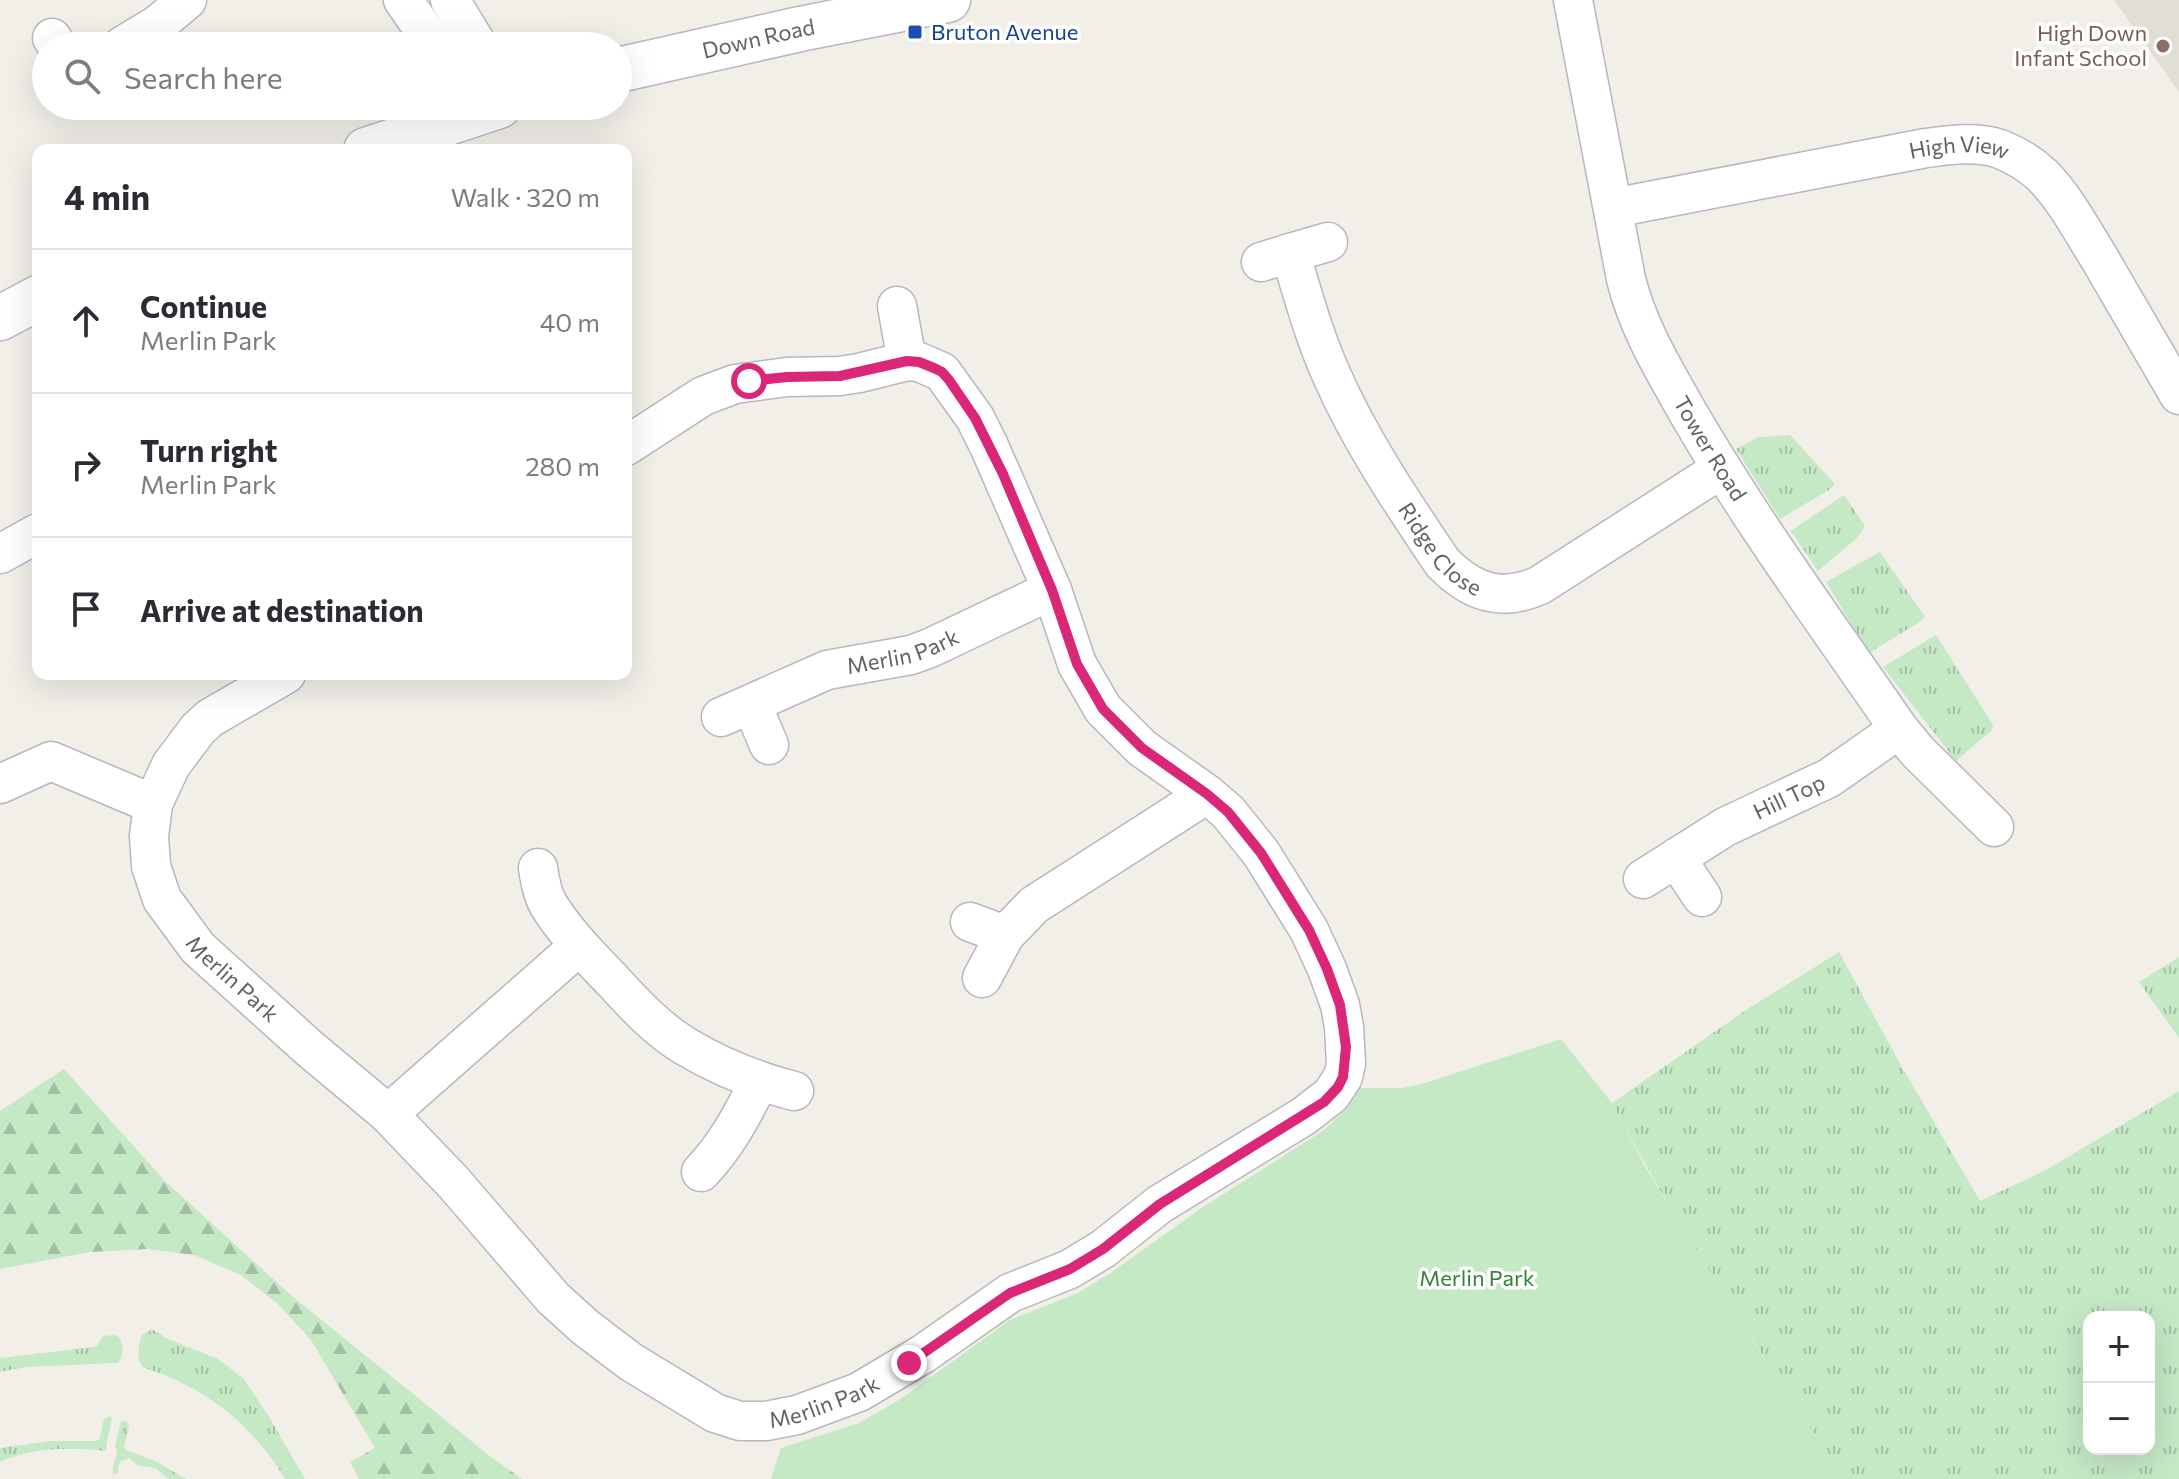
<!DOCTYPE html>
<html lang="en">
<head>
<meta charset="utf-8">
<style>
	:root { --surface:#fff; --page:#f7f7f7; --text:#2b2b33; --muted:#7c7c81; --line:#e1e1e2 }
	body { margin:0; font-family:Commissioner,sans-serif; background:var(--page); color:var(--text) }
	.controls { position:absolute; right:24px; bottom:24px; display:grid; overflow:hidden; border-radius:16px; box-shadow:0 8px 32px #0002 }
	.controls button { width:72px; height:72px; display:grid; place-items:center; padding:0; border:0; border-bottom:2px solid var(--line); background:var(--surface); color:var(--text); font:40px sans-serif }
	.stop { position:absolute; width:24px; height:24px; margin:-18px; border:6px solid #db2777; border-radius:50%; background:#fff }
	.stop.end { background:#db2777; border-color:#fff; box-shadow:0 2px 8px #0008 }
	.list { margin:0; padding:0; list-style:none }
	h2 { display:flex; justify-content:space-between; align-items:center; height:104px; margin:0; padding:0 32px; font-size:34px }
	h2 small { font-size:26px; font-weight:400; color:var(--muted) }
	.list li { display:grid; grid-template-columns:52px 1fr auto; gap:24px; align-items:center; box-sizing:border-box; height:144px; padding:0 32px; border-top:2px solid var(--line) }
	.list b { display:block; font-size:30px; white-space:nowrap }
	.list p { margin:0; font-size:26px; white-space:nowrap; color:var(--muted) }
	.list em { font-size:26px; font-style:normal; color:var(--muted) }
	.icon { flex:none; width:44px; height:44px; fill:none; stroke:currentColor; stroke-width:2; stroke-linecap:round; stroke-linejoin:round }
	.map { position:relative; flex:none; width:2179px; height:1479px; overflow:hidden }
	.search { position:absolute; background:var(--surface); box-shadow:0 8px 32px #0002; left:32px; top:32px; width:600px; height:88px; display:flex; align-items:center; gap:20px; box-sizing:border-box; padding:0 28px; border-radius:44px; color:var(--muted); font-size:30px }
	.panel { position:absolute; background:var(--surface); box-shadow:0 8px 32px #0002; left:32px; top:144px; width:600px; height:536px; border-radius:16px }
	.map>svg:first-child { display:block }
	.education { fill:#e1ded6 }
	.grass { fill:url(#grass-tufts); fill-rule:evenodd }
	.forest { fill:url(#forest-firs) }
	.park { fill:#c5e8c5 }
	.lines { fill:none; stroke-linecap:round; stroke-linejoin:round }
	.minor-casing { stroke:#b5b8bc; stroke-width:41 }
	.tertiary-casing { stroke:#b5b8bc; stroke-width:47 }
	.minor { stroke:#fff; stroke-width:38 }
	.tertiary { stroke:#fff; stroke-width:44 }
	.route { stroke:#db2777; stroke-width:10 }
	.transit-dot { fill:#1a4fb4; stroke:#fff; stroke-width:3 }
	.education-dot { fill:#8d6e63; stroke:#fff; stroke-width:3 }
	.labels { text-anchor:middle; stroke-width:7; stroke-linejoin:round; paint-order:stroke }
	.transit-label { font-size:22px; fill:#164399; stroke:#fff; text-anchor:start }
	.education-label { font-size:22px; fill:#785e54; stroke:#fff; text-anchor:end }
	.street-label { font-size:22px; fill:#5f6368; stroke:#fff }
	.park-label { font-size:22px; fill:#348238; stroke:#fff }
</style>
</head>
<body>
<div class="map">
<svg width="2179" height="1479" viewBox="0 0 2179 1479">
	<defs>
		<pattern id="grass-tufts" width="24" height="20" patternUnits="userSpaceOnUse" patternTransform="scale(2)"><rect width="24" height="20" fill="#c5e8c5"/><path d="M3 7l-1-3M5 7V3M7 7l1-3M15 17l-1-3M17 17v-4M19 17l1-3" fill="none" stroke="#a3c0a4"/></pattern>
		<pattern id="forest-firs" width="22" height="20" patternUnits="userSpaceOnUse" patternTransform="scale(2)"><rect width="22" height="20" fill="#c5e8c5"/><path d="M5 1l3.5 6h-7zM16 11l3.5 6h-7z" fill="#a3c0a4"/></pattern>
	</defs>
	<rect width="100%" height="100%" fill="#f1efe8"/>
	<path class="education" d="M2114 0H2179V92Z"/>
	<g class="grass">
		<path d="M1790 435 1835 484 1829 490 1780 519 1736 449 1758 437Z"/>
		<path d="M1844 495 1865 526 1856 539 1818 571 1791 531Z"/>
		<path d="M1880 552 1925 617 1918 623 1869 653 1826 582Z"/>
		<path d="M1936 635 1993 725 1992 730 1956 761 1883 667Z"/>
		<path d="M1839 952 1899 1062 1980 1201 2046 1170 2179 1091V1479H1844C1763 1356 1681 1234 1612 1103L1749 1008ZM2089 1317H2149V1449H2089Z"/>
		<path d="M2179 957V1038L2139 982Z"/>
		<path d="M152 1329 166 1338 218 1359 244 1379 268 1415 305 1479H285C262 1440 226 1404 184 1384 171 1377 156 1372 143 1367 135 1359 139 1345 142 1335Z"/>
		<path d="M114 1335 119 1337C124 1345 124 1356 118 1363L25 1367 0 1372V1358L93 1347 97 1346 103 1336Z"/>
		<path d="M110 1416 112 1418 105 1451C69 1447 33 1447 0 1462V1448L51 1441H96L100 1438 104 1419Z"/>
		<path d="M121 1421 127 1422 129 1426 124 1447 126 1450 155 1461 186 1479H169L155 1468 137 1465 129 1458 121 1461 118 1467V1473L113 1475V1468L117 1452 115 1446Z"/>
	</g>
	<path class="forest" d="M64 1069 165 1181 292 1296 491 1457 522 1479H359L350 1462 375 1448 311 1340 278 1304 241 1275 194 1255 147 1249 90 1252 0 1269V1111Z"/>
	<path class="park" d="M1561 1039 1612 1103 1646 1168 1753 1341 1844 1479H771L781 1448 859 1423 899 1400 1010 1320 1078 1293 1112 1272 1200 1209 1324 1130 1348 1107 1357 1088H1403L1425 1083Z"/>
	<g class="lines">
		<defs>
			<g id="minor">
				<path d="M403 0 435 46"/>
				<path d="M450 0 478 46"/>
				<path id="s1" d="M1573 0 1626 279C1638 328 1665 372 1690 416 1753 524 1828 626 1899 729L1918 752 1994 827"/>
				<path d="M52 38 57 46"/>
				<path d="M122 46 157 25 187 0"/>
				<path id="s2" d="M1613 208 1926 148C1950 145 1977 141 2000 149 2015 155 2030 164 2042 175 2065 198 2081 229 2098 256 2125 302 2152 349 2179 395"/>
				<path d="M1290 253 1328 242"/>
				<path id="s3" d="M1261 262 1290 253C1303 294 1314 337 1332 376 1361 442 1402 502 1442 562 1471 592 1501 603 1540 585L1721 469"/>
				<path d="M897 306 907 361"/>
				<path d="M0 554 38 533"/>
				<path id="s4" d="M286 674 210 718 198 729 171 765 153 804 149 836 151 866 162 899 198 948 309 1048 388 1114 454 1183 553 1298 585 1327 631 1362 715 1413 740 1421H766L797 1415 859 1392 923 1354 1010 1293 1070 1269 1103 1249 1160 1204 1304 1116 1331 1095 1343 1077 1346 1064 1344 1027 1340 1005 1327 969 1309 930 1261 853 1228 812 1207 794 1142 748 1103 709 1077 664 1052 590 989 446 975 418 942 372 919 362 907 361 859 373 840 376 787 377 735 384 703 396 626 446"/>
				<path d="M752 705 769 745"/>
				<path id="s5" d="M721 717 827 670 911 655 930 648 1052 590"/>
				<path d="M0 784 51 761 153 804"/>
				<path d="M1676 858 1702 897"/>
				<path d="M538 868C540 881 542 893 548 904 565 932 589 956 612 980 634 1004 657 1029 685 1046 720 1067 755 1081 794 1091"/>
				<path id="s6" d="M1643 879 1725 827 1829 778 1899 729"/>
				<path d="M970 922 1005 935"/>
				<path d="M982 978 1005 935 1034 905 1207 794"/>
				<path d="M388 1114 579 946"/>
				<path d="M701 1172C727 1145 742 1115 759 1082"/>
			</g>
			<g id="tertiary">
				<path id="s7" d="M618 70 800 29 948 0"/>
				<path d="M366 150 499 106"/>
				<path d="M0 318 38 298"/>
			</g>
		</defs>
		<use href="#minor" class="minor-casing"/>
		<use href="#tertiary" class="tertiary-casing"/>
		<use href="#minor" class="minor"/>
		<use href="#tertiary" class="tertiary"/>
	</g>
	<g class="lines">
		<path class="route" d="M749 381 787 377 840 376 907 361 919 362 934 368 942 372 949 380 975 418 1003 474 1052 590 1077 664 1103 709 1142 748 1207 794 1228 812 1261 853 1309 930 1327 969 1340 1005 1346 1047 1343 1077 1338 1087 1324 1102 1160 1204 1103 1249 1070 1269 1010 1293 909 1363"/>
	</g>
	<rect class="transit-dot" x="907" y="24" width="16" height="16" rx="4"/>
	<circle class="education-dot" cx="2163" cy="46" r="8"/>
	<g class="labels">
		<g class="transit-label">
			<text x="931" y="40">Bruton Avenue</text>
		</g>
		<g class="education-label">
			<text x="2147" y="41">High Down<tspan x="2147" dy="25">Infant School</tspan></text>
		</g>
		<g class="street-label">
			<text dy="8" stroke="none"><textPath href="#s7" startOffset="144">Down Road</textPath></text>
			<text dy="8" stroke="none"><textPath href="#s2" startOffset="352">High View</textPath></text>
			<text dy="8" stroke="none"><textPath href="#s1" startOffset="474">Tower Road</textPath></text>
			<text dy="8" stroke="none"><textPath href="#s3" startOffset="366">Ridge Close</textPath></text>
			<text dy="8" stroke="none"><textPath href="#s5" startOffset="194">Merlin Park</textPath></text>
			<text dy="8" stroke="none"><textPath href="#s6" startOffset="168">Hill Top</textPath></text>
			<text dy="8" stroke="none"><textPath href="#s4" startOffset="396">Merlin Park</textPath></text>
			<text dy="8" stroke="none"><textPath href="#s4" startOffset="1162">Merlin Park</textPath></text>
		</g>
		<g class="park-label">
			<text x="1477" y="1286">Merlin Park</text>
		</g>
	</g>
</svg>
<div class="controls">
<button>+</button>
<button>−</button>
</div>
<div class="stop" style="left:749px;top:381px"></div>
<div class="stop end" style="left:909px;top:1363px"></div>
<div class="search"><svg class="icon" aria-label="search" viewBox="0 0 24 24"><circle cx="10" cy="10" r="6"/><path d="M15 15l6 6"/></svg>Search here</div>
<section class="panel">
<h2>4 min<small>Walk · 320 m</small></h2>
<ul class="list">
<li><svg class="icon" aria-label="ahead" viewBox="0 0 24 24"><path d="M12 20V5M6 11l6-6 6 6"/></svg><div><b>Continue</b><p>Merlin Park</p></div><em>40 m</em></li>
<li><svg class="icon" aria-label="right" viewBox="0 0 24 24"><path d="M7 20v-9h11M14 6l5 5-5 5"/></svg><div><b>Turn right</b><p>Merlin Park</p></div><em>280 m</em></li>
<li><svg class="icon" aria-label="arrive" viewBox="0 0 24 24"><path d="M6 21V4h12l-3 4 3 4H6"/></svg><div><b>Arrive at destination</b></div></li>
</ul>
</section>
</div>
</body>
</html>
